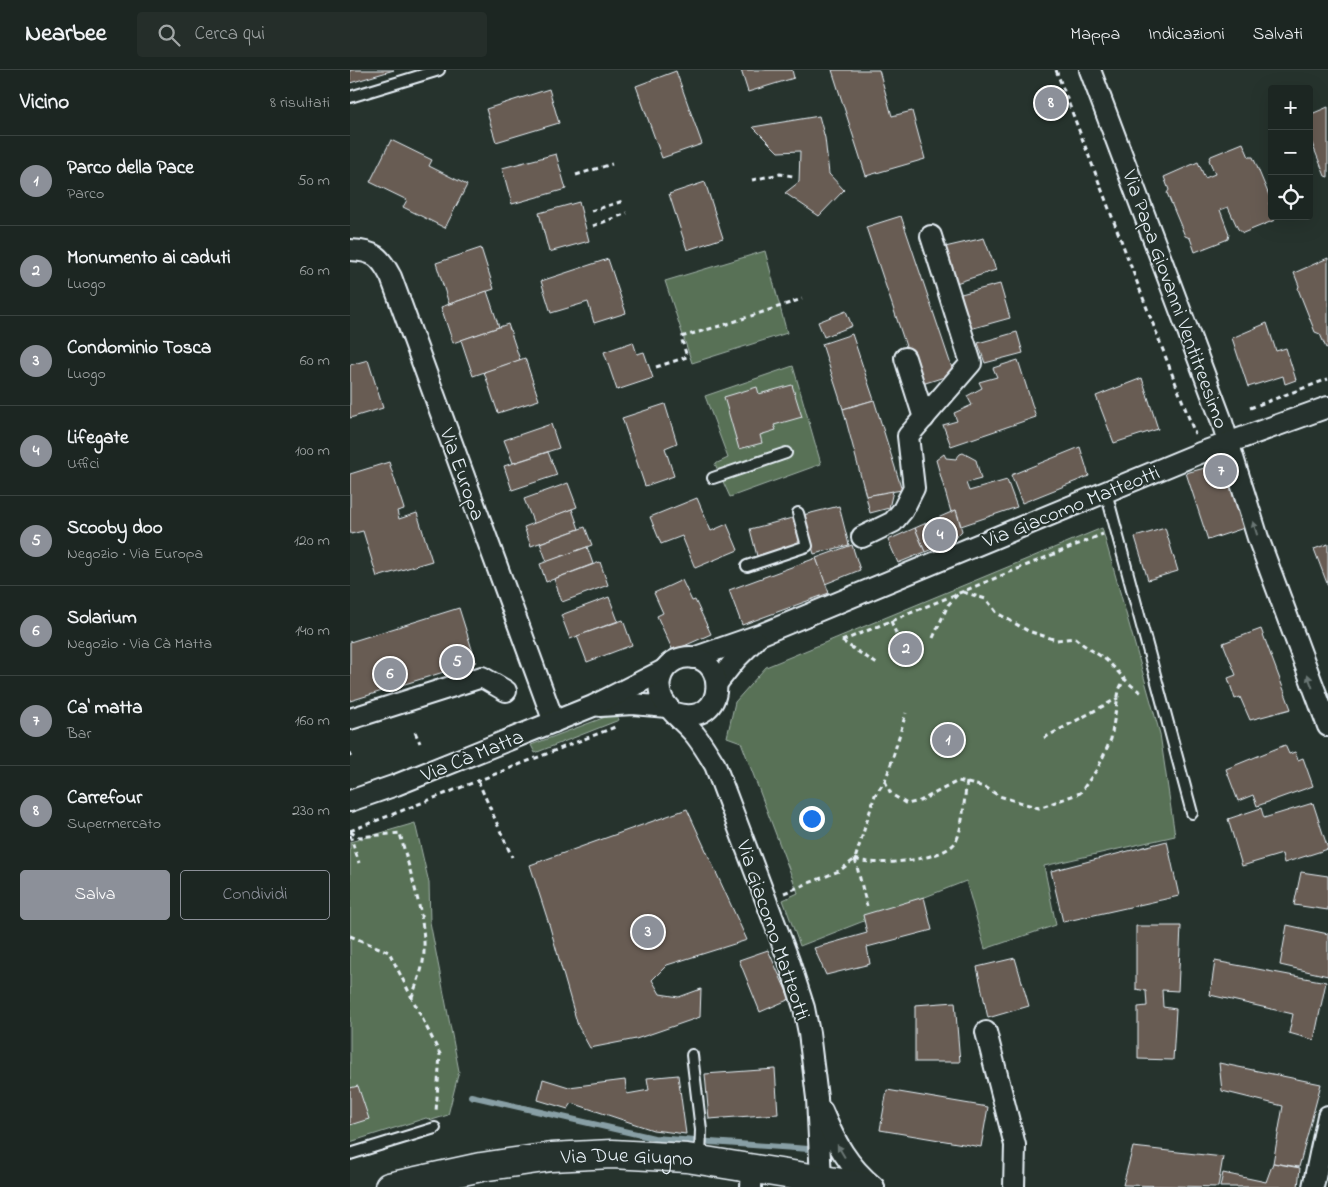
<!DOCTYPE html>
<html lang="it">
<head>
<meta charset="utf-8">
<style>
	:root { --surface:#1c2622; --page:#252e2a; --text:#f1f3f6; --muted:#a0a5a5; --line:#3a4340; --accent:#8c9099 }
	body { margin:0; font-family:"Indie Flower",sans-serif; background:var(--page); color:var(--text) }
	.controls { position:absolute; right:15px; top:15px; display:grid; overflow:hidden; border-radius:5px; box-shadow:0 5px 20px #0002 }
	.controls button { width:45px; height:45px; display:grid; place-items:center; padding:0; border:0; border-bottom:1px solid var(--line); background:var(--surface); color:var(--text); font:25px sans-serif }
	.you { position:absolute; left:461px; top:748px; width:18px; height:18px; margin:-12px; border:4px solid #fff; border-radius:50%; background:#1a73e8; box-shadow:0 0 0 8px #1a73e833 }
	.badge { display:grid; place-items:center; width:32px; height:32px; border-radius:50%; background:var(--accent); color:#fff; font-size:16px; font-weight:700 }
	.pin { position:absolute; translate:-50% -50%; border:2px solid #fff; box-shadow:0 1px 5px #0006 }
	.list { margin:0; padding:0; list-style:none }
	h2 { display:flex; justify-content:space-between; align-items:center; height:65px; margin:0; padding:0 20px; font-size:21px }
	h2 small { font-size:16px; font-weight:400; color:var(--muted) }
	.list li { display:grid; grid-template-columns:32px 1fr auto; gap:15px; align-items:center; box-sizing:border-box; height:90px; padding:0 20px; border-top:1px solid var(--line) }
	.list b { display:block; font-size:19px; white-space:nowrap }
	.list p { margin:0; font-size:16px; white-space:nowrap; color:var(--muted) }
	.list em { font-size:16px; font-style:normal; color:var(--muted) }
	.actions { display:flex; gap:10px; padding:15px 20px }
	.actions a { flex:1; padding:11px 0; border:1px solid var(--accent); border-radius:5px; text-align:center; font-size:18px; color:var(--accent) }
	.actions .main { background:var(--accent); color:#fff }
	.icon { flex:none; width:28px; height:28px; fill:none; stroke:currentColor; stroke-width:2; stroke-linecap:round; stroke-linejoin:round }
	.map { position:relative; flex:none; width:978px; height:1117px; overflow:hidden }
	header { display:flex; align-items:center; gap:30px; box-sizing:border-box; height:70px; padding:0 25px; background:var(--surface); border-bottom:1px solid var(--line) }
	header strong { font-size:24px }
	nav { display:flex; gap:28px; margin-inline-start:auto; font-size:18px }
	.search { width:350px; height:45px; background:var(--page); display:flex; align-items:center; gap:12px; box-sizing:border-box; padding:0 18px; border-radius:5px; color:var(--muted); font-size:19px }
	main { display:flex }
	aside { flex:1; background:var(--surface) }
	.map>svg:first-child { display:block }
	.green { fill:#587157; stroke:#a0b1a8 }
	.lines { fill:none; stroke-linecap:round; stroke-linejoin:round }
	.stream { stroke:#889fa5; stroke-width:6 }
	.building { fill:#675c52; stroke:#e8f1f8 }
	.lane-casing { stroke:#e8f1f8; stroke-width:14 }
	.street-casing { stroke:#e8f1f8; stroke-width:24 }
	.secondary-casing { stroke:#e8f1f8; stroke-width:31 }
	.path { stroke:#e8f1f8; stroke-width:3; stroke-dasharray:5 4; stroke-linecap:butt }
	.lane { stroke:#26332d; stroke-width:10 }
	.street { stroke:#26332d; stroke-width:20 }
	.secondary { stroke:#26332d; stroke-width:28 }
	.oneway { fill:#6a7674 }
	.labels { text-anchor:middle; stroke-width:4; stroke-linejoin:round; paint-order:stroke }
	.street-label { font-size:21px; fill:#e8f1f8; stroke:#26332d }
</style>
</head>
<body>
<header>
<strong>Nearbee</strong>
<div class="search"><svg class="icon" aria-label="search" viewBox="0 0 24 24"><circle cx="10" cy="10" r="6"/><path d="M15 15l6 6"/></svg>Cerca qui</div>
<nav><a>Mappa</a><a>Indicazioni</a><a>Salvati</a></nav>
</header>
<main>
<aside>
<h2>Vicino<small>8 risultati</small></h2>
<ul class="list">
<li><span class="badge">1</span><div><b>Parco della Pace</b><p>Parco</p></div><em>50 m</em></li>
<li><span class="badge">2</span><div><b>Monumento ai caduti</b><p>Luogo</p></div><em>60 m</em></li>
<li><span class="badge">3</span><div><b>Condominio Tosca</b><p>Luogo</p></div><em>60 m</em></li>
<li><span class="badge">4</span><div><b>Lifegate</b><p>Uffici</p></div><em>100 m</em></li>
<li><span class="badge">5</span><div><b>Scooby doo</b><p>Negozio · Via Europa</p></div><em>120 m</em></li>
<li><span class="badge">6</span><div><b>Solarium</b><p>Negozio · Via Cà Matta</p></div><em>140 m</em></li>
<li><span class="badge">7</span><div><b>Ca' matta</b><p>Bar</p></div><em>160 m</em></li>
<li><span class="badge">8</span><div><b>Carrefour</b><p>Supermercato</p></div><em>230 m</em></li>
</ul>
<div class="actions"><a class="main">Salva</a><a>Condividi</a></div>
</aside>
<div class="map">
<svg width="978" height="1117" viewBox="0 0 978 1117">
	<rect width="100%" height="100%" fill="#26332d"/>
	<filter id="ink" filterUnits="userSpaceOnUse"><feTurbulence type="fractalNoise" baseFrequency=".02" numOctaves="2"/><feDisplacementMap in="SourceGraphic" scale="10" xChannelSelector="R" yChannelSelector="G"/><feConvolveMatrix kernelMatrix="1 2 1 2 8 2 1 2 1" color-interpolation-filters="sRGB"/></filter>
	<g filter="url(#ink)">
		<g class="green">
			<path d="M415 181 437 263 342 293 315 211Z"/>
			<path d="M443 296 471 394 380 427 365 394 378 388 355 326Z"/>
			<path d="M752 458 810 664 825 766 694 796 706 855 635 879 616 811 450 876 433 830 448 823 391 672 377 667 385 632 416 597Z"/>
			<path d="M266 643 269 650 185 683 181 675Z"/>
			<path d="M65 753 79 813 80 852 109 1001 98 1045 82 1050 76 1048 0 1072V772Z"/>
		</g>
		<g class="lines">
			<path class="stream" d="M121 1026 304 1068 459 1079"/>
		</g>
		<g class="building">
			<path d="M0 0H44L0 13Z"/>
			<path d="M391 0H442L444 8 398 22Z"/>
			<path d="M482 0H529L542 46 562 41 575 89 516 106Z"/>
			<path d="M326 1 352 74 312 88 286 16Z"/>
			<path d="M199 19 209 53 146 72 136 39Z"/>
			<path d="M978 37V107L975 106 959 66V45Z"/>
			<path d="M469 46 475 68 479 104 494 120 469 146 435 123 449 112 450 81 428 82 403 57Z"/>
			<path d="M41 70 82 90 79 96 117 115 95 158 53 137 57 130 20 112Z"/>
			<path d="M893 73 899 87H903L921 130 919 133 922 146 925 150 893 163 888 159 878 137 870 140 879 164 878 169 845 182 840 168 835 166 817 123 819 120 814 107 848 92 855 108 865 104 859 90 861 86Z"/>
			<path d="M206 84 216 119 162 134 152 98Z"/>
			<path d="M355 112 373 168 337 180 319 124Z"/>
			<path d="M229 132 239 171 199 182 189 143Z"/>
			<path d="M551 146 604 304 569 315 516 157Z"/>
			<path d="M634 168 646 200 606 213 595 177Z"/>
			<path d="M131 178 144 219 99 234 86 193Z"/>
			<path d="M978 188V277L976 278 970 264 965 262 948 219 949 216 944 203Z"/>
			<path d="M258 189 276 243 244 253 238 232 201 243 191 211Z"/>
			<path d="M650 214 660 248 620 259 611 224Z"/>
			<path d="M137 221 149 257 103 273 91 237Z"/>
			<path d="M496 241 502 256 474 267 468 252Z"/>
			<path d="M917 253 926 281 936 278 946 310 935 314 933 306 898 317 882 268Z"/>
			<path d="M158 254 170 290 123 306 111 270Z"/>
			<path d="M667 262 673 283 635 293 628 273Z"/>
			<path d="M502 264 524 330 493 339 472 274Z"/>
			<path d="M283 272 287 284 294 282 303 308 267 320 254 282Z"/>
			<path d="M175 288 189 330 148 343 134 302Z"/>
			<path d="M18 290 33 338 0 348V295Z"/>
			<path d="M668 290 686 347 601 376 593 355 607 351 604 343 622 335 617 326 632 318 629 312 647 307 643 298Z"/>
			<path d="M792 308 808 359 764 373 746 326Z"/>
			<path d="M442 315 452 347 424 355 426 360 410 365 412 373 389 379 374 327 407 317 409 324Z"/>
			<path d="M524 330 552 420 516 426 493 339Z"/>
			<path d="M315 334 327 373 315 378 324 406 295 416 272 348Z"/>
			<path d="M201 354 209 378 163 393 154 370Z"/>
			<path d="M730 377 739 406 672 433 661 405Z"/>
			<path d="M198 382 207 405 162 420 154 396Z"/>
			<path d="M613 383 626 390 631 409 616 413 619 421 657 410 667 437 611 456 606 440 601 442 586 390 594 384 596 388 606 389 610 384Z"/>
			<path d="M39 392 54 439 47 441 49 449 67 443 82 491 27 507 13 461 1 464 0 460V404Z"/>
			<path d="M866 395 878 400 897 457 858 470 836 403Z"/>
			<path d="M218 413 227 437 184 454 174 429Z"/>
			<path d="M543 421 539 438 520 443 516 426Z"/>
			<path d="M347 428 361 461 377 454 388 480 345 498 332 466 311 474 300 447Z"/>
			<path d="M489 436 499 475 464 484 453 445Z"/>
			<path d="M222 439 229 459 181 476 174 457Z"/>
			<path d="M606 440 612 461 602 471 575 482 565 458Z"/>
			<path d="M446 447 452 472 407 486 400 459Z"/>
			<path d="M235 457 242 475 197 492 190 473Z"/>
			<path d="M565 458 575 482 548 493 538 470Z"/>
			<path d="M815 458 828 501 798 510 785 467Z"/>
			<path d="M978 474V516L964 479Z"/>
			<path d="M502 475 510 500 475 514 466 488Z"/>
			<path d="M237 477 243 494 196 512 190 494Z"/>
			<path d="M466 488 479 523 392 555 379 520Z"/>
			<path d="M250 492 258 515 212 532 204 509Z"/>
			<path d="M332 510 342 531 345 530 361 564 323 581 307 546 313 543 304 523Z"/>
			<path d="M259 527 268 551 220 569 211 545Z"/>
			<path d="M109 538 126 592 0 631V572Z"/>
			<path d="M273 550 282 575 237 592 227 566Z"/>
			<path d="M911 559 941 639 900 650 890 627 885 629 878 608 886 605 873 573Z"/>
			<path d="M935 675 939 684 945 682 948 690 953 688 963 716 907 736 903 725 888 731 876 699Z"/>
			<path d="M963 733 978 779 934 793 932 784 892 796 878 749 911 738 914 748Z"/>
			<path d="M337 739 397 870 317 895 302 910 310 924 329 927 351 919 350 947 286 969 240 978 228 956 199 854 180 795Z"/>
			<path d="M817 771 829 826 713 852 701 801Z"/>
			<path d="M951 802 978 806V840L944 835Z"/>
			<path d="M574 827 582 860 517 877 520 894 476 905 464 878 517 863 513 845Z"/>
			<path d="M937 855 978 864V906L930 895Z"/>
			<path d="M786 856H831L828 921 812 920 813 937 826 939 823 990 788 989V937L797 936 796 921 786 919Z"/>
			<path d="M418 880 440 929 410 942 389 890Z"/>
			<path d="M665 888 679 936 638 948 627 897Z"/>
			<path d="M865 891 976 912 964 970 939 963 943 944 860 925Z"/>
			<path d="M605 932 610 992H565V935Z"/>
			<path d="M869 993 971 1014 949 1097 923 1093 933 1036 872 1021Z"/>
			<path d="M425 999 428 1044 359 1049 355 1004Z"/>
			<path d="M328 1005 336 1064 303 1060 222 1033 218 1039 188 1030 193 1009 219 1017 275 1010 277 1024 299 1020 297 1008Z"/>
			<path d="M8 1016 19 1049 0 1055V1018Z"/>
			<path d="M537 1020 638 1037 631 1077 530 1060Z"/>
			<path d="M783 1077 873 1087 868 1117 773 1115Z"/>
			<path d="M923 1093 950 1098 948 1117H870L873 1103 916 1112Z"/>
		</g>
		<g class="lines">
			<defs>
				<g id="lane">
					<path d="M0 27 89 0"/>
					<path d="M363 408 436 383"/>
					<path d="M756 422 842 743"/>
					<path d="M397 496 457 476 448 443"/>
					<path d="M342 985 351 1060 350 1088"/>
					<path d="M0 1084 85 1058"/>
				</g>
				<g id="street">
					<path d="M740 0 871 349 908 468 978 656"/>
					<path d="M0 180C24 181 30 186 41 207L204 652"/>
					<path d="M555 288 574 348"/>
					<path d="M512 467 543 452 553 440 564 418 558 366 621 293 581 166"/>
					<path d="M343 588 412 564 850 383 978 337"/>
					<path d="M367 613 386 589 405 570"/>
					<path d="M250 636 283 634 317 637"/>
					<path d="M325 643C380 659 378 578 332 588 323 590 316 596 312 604 300 632 332 647 346 666 353 675 359 685 365 695L439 891 454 938 459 963 467 1028 471 1109"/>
					<path d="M0 649 132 607 156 621"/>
					<path d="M0 731 46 715 243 636 314 600"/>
					<path d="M636 962 665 1075 664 1117"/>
					<path d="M472 1041C485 1072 498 1096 524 1117"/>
					<path d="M401 1117 402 1099"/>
					<path d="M963 1117 978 1046"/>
				</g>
				<g id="secondary">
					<path id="s1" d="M39 1117 131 1097 201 1087 262 1084 337 1088 517 1117"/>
				</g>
			</defs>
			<use href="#lane" class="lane-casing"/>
			<use href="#street" class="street-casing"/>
			<use href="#secondary" class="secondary-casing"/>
			<g class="path">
				<path d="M706 0 845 364"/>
				<path d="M226 105 262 94"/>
				<path d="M402 110 430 104 443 106"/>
				<path d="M241 141 273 131"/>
				<path d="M243 156 277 143"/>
				<path d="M306 297 337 287 331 267 377 254 452 229"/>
				<path d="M900 338 978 309"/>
				<path d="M613 522 636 529 647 543 678 561 706 570 725 568C735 577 745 582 755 589 769 601 778 616 794 624"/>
				<path d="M541 551 548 568"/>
				<path d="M583 568 598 535 608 524"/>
				<path d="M492 571 753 464"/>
				<path d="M492 571 527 594"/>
				<path d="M65 662 70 673"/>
				<path d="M694 668 768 628"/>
				<path d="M0 682V689"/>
				<path d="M128 711 162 787"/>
				<path d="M535 711 541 724 557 734 570 731 608 711 635 717 649 726 689 738 730 723 748 698 761 669 769 620 774 609"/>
				<path d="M0 761 265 657"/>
				<path d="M0 762 9 767 50 763C59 802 81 858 72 897 70 907 65 917 62 927"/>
				<path d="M0 765 9 793"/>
				<path d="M505 789C524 797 591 791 605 773 613 761 614 727 617 712"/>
				<path d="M505 789 517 836"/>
				<path d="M434 823 489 801 505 789 525 725 535 711 540 697 556 643"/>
				<path d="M0 866 39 882 90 984 86 1042"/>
			</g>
			<use href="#lane" class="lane"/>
			<use href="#street" class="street"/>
			<use href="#secondary" class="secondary"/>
		</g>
		<defs><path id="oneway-solid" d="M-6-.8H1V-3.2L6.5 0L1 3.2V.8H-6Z" transform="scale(1.25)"/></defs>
		<g class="oneway">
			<use href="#oneway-solid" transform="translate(905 458) rotate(-107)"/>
			<use href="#oneway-solid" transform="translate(960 611) rotate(-110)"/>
			<use href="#oneway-solid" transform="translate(491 1081) rotate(-121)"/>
		</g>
	</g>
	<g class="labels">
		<g class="street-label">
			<text transform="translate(826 229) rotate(70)" y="7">Via Papa Giovanni Ventitreesimo</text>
			<text transform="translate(113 404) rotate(70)" y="7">Via Europa</text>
			<text transform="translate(721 436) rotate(-22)" y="7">Via Giacomo Matteotti</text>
			<text transform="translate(122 685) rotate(-22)" y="7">Via Cà Matta</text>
			<text transform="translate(424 860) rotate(71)" y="7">Via Giacomo Matteotti</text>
			<text dy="7" stroke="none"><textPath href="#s1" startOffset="241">Via Due Giugno</textPath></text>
		</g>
	</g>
</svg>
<div class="controls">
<button>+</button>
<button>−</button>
<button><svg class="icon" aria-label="locate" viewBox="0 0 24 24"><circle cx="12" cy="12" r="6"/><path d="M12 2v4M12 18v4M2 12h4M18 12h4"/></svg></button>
</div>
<div class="you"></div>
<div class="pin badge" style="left:598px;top:670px">1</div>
<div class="pin badge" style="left:556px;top:579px">2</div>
<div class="pin badge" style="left:298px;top:862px">3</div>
<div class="pin badge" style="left:590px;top:465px">4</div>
<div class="pin badge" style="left:107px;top:592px">5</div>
<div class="pin badge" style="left:40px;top:604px">6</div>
<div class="pin badge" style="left:871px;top:401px">7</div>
<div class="pin badge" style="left:701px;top:33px">8</div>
</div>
</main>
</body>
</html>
